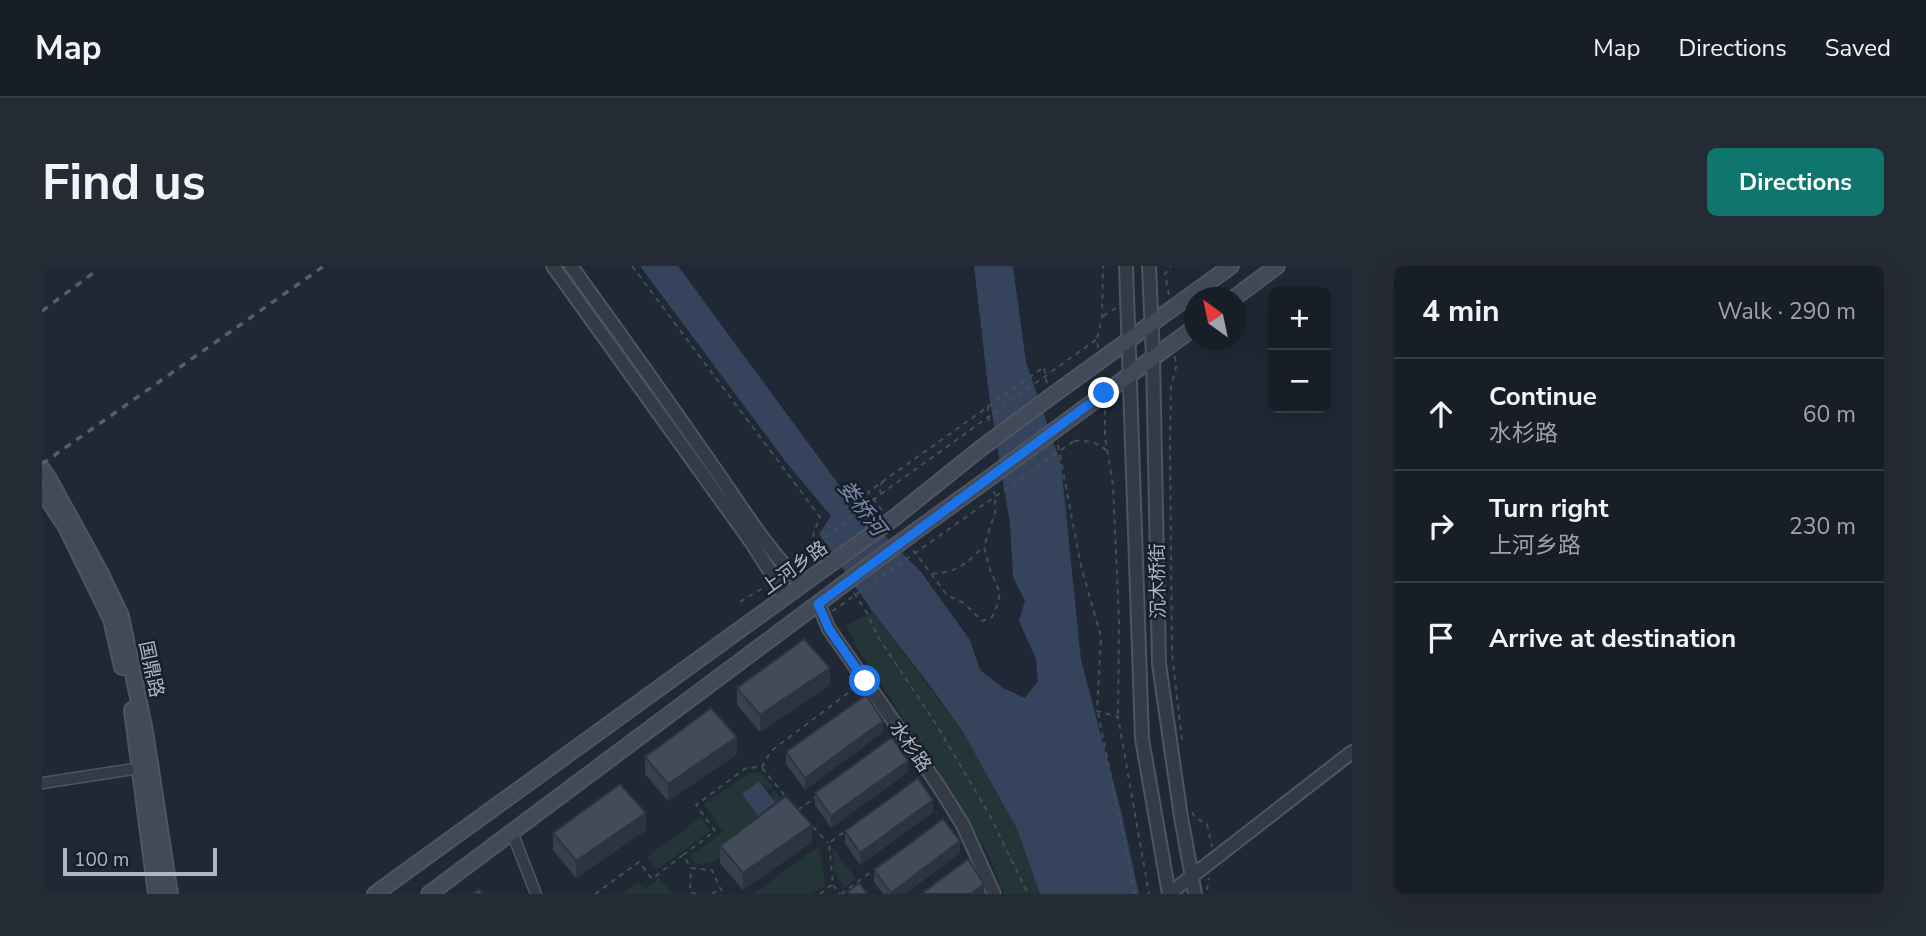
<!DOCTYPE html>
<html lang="en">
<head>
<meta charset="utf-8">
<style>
	:root { --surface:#181e28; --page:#252b34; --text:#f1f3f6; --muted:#9fa2a8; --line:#363c45; --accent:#0f766e }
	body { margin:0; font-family:"Nunito Sans","Noto Sans SC",sans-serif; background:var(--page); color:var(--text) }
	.controls { position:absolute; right:21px; top:21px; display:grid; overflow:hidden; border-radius:10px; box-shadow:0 7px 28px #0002 }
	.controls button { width:63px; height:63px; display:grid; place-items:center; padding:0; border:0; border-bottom:2px solid var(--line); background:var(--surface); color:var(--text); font:35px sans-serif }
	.compass { position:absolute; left:1142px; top:21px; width:63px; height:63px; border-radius:50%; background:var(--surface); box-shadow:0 7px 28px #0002; rotate:327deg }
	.scale { position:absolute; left:21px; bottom:18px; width:154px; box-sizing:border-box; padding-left:7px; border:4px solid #aeb5c3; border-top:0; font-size:19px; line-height:24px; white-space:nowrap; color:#aeb5c3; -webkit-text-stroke:5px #191f2a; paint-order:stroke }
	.stop { position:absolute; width:21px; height:21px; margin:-16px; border:5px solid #1a73e8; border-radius:50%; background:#fff }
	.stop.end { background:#1a73e8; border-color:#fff; box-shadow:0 2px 7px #0008 }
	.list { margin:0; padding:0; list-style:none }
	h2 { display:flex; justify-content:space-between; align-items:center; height:91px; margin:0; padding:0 28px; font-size:30px }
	h2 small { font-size:23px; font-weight:400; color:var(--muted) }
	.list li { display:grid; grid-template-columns:46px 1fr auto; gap:21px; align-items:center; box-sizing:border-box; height:112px; padding:0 28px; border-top:2px solid var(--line) }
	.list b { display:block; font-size:26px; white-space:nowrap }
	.list p { margin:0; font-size:23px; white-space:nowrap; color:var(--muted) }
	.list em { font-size:23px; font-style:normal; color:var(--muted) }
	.icon { flex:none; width:38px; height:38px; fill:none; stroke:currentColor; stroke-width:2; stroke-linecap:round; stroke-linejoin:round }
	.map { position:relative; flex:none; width:1310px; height:628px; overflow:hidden; border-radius:10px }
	header { display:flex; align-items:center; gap:42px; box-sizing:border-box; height:98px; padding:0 35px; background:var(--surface); border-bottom:2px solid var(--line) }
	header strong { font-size:33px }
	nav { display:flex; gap:38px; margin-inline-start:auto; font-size:24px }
	.intro { display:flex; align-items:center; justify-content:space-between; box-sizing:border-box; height:168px; padding:0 42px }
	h1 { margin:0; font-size:49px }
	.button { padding:18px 32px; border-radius:10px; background:var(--accent); color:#fff; font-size:24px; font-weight:700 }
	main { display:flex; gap:42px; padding:0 42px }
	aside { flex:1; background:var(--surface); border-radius:10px; box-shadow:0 7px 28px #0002 }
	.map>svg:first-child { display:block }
	.green { fill:#233537 }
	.water { fill:#35435c }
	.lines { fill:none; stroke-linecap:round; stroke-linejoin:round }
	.minor-casing { stroke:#4e5561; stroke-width:13 }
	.tertiary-casing { stroke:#4e5561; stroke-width:16 }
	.secondary-casing { stroke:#4e5561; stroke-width:18 }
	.path { stroke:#405054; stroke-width:2; stroke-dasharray:5 5; stroke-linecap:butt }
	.minor { stroke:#343a46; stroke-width:10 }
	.tertiary { stroke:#343a46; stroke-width:12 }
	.secondary { stroke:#424959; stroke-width:14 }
	.rail { stroke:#565e6d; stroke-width:3.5; stroke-dasharray:7 7; stroke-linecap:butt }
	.secondary-bridge-casing { stroke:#4e5561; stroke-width:18; stroke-linecap:butt }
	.path-bridge { stroke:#405054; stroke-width:2; stroke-dasharray:5 5; stroke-linecap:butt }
	.secondary-bridge { stroke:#424959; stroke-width:14 }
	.wall { fill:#38404d }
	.shaded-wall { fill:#2e343f }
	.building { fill:#414b5a; stroke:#2e343f; stroke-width:2 }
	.route { stroke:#1a73e8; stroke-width:9 }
	.labels { text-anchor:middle; stroke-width:5; stroke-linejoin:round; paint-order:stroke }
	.street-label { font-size:19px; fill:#aeb5c3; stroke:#191f2a }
	.water-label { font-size:21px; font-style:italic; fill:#778aaa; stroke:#191f2a }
</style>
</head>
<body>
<header>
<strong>Map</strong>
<nav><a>Map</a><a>Directions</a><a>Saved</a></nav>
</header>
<div class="intro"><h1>Find us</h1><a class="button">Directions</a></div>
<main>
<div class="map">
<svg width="1310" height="628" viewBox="0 0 1310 628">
	<rect width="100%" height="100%" fill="#202835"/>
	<g class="green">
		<path d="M831 346 921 466 975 563 998 628H962L946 588 909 524 817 385 804 359Z"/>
		<path d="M719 506 731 521 725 524 717 515 701 528 716 550 733 536 728 528 733 524 745 541 671 597 653 598 648 590 681 566 662 538 707 507Z"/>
		<path d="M659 551 668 565 615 604 605 591Z"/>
		<path d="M777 580 783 619 770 628H711Z"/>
		<path d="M791 581 814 613 803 622 792 607Z"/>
		<path d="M617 612 631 628H578L596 617 603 623Z"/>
	</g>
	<g class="water">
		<path d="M598 0H636L811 238 879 306 928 374 938 404 961 422 983 432 996 415 994 393 977 355 983 335 971 311 968 258 947 129 932 0H971L984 96 1019 198 1039 394 1079 545 1097 628H998L975 563 921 466 889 421 831 346 777 268 789 250 744 196Z"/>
		<path d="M717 515 733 536 716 550 700 528Z"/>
	</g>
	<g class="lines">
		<defs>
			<g id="minor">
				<path d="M0 517 98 502"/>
				<path d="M470 566 494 628"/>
			</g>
			<g id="tertiary">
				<path d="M511 0 710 277 744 331"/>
				<path d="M529 0C576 65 622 130 668 196 697 237 724 283 761 319"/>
				<path d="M1084 0 1100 473 1127 628"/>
				<path d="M1107 0 1111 91 1117 398 1139 551 1153 628"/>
				<path d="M776 337 787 363 896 519 921 559 952 628"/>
				<path d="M1127 628 1310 486"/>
			</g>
			<g id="secondary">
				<path d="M1192 32 1235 0"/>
				<path d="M1015 126 1189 0"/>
				<path d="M1021 158 1153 61"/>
				<path d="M0 203 7 213 57 304 79 350 103 465 128 628"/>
				<path d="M0 225 24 261 69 353 80 401"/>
				<path d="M852 252 938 183"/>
				<path d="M867 270 946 213"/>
				<path d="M90 444 114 628"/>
				<path d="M333 628 783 302"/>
				<path d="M387 628 798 321"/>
			</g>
		</defs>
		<use href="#minor" class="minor-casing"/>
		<use href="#tertiary" class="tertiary-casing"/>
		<use href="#secondary" class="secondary-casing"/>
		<g class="path">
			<path d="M590 0 778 251 771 269 784 288"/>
			<path d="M1127 29 1123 8 1129 0"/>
			<path d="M1061 50 1074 42"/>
			<path d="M1056 82 1055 73 1060 51 1061 0"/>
			<path d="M1133 90 1134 101 1129 121 1128 179 1130 387 1140 475"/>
			<path d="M946 140 947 160"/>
			<path d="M1063 144V171L1071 219 1077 356 1076 451"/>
			<path d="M1032 175C1046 174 1056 176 1066 186"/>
			<path d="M1016 179 1039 300 1059 371 1055 445 1076 451 1107 628"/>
			<path d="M839 228 837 220 842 215"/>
			<path d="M840 244 826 226 1002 101 1005 118"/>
			<path d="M871 284 905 329 922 337 940 355 950 351 955 340 958 327 948 303 942 281 954 243 952 225"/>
			<path d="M890 308C916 305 922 300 941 281"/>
			<path d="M812 327 825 347 836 371 894 458 947 548 986 628"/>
			<path d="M698 336 724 320"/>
			<path d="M1056 447 1093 628"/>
			<path d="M720 502 743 530"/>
			<path d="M756 544 774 531"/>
			<path d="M1150 546 1153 552 1165 558 1170 581"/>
			<path d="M771 561 786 577"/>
			<path d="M641 589 673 565 654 539 704 502 720 501 729 485 814 421"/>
			<path d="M791 619 798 628"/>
			<path d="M1165 624 1167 612"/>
			<path d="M553 628 597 596 610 613 641 589 649 602"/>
			<path d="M654 628 648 626 649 602 670 604 678 622 682 628"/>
			<path d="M670 628 677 623"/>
			<path d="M778 628 791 618 787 577 802 566"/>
			<path d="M799 628 896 557"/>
		</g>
		<use href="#minor" class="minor"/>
		<use href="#tertiary" class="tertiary"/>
		<use href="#secondary" class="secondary"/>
		<g class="rail">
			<path d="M0 45 54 5"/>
			<path d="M0 198 282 0"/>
		</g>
		<defs>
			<g id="secondary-bridge">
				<path d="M938 183 1015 126"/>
				<path d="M946 213 1021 158"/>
				<path d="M783 302 852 252"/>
				<path d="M798 321 867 270"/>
			</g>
		</defs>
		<use href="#secondary-bridge" class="secondary-bridge-casing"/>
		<g class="path-bridge">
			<path d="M744 302 839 228 1055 73"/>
			<path d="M782 351 1032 175"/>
		</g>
		<use href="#secondary-bridge" class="secondary-bridge"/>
	</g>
	<g class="wall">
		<path d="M788 419 718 466 695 439V422Z"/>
		<path d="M841 466 763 524 744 498V486Z"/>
		<path d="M695 488 626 535 603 508V491Z"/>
		<path d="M866 506 789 562 773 539V527Z"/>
		<path d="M891 546 818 599 803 577V565Z"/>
		<path d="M604 564 534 612 511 584V567Z"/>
		<path d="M770 576 701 624 678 597V580Z"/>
		<path d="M918 587 863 628H841L832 616V604Z"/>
	</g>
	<g class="shaded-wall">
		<path d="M788 402V419L718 466V449Z"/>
		<path d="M841 455V466L763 524V512Z"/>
		<path d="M695 471V488L626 535V518Z"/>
		<path d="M866 495V506L789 562V550Z"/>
		<path d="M891 534V546L818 599V587Z"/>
		<path d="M604 547V564L534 612V595Z"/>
		<path d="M770 559V576L701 624V607Z"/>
		<path d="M918 575V587L863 628H849Z"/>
		<path d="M942 618V628H929Z"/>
	</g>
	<g class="building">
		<path d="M762 373 788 402 718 449 695 422Z"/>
		<path d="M824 429 841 455 763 512 744 486Z"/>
		<path d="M669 442 695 471 626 518 603 491Z"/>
		<path d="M850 471 866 495 789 550 773 527Z"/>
		<path d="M876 512 891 534 818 587 803 565Z"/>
		<path d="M578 518 604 547 534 595 511 567Z"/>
		<path d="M744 530 770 559 701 607 678 580Z"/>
		<path d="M901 553 918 575 849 627 832 604Z"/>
		<path d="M926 593 942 618 929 628H879Z"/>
		<path d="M817 617 826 628H803Z"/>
		<path d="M437 623 441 628H430Z"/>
	</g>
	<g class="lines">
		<path class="route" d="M823 415 787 363 776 338 1062 127"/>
	</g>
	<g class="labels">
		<g class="street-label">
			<text transform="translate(752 301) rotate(-36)" y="7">上河乡路</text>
			<text transform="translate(1115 315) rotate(-91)" y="7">沉木桥街</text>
			<text transform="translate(110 403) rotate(78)" y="7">国鼎路</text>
			<text transform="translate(869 480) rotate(55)" y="7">水杉路</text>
		</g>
		<g class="water-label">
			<text transform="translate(820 242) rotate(53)" y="7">娄桥河</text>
		</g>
	</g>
</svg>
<div class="controls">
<button>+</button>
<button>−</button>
</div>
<svg class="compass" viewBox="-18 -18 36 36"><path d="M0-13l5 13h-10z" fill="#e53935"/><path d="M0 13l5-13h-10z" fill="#9fa2a8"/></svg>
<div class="scale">100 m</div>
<div class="stop" style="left:823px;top:415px"></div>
<div class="stop end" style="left:1062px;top:127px"></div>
</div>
<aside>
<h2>4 min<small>Walk · 290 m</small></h2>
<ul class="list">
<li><svg class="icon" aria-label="ahead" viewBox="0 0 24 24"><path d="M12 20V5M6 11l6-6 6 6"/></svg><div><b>Continue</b><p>水杉路</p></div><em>60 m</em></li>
<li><svg class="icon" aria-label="right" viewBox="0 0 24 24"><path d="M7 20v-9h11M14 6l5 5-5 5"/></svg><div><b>Turn right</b><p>上河乡路</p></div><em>230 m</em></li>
<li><svg class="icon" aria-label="arrive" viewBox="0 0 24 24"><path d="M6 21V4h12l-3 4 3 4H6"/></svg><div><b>Arrive at destination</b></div></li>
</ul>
</aside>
</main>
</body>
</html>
